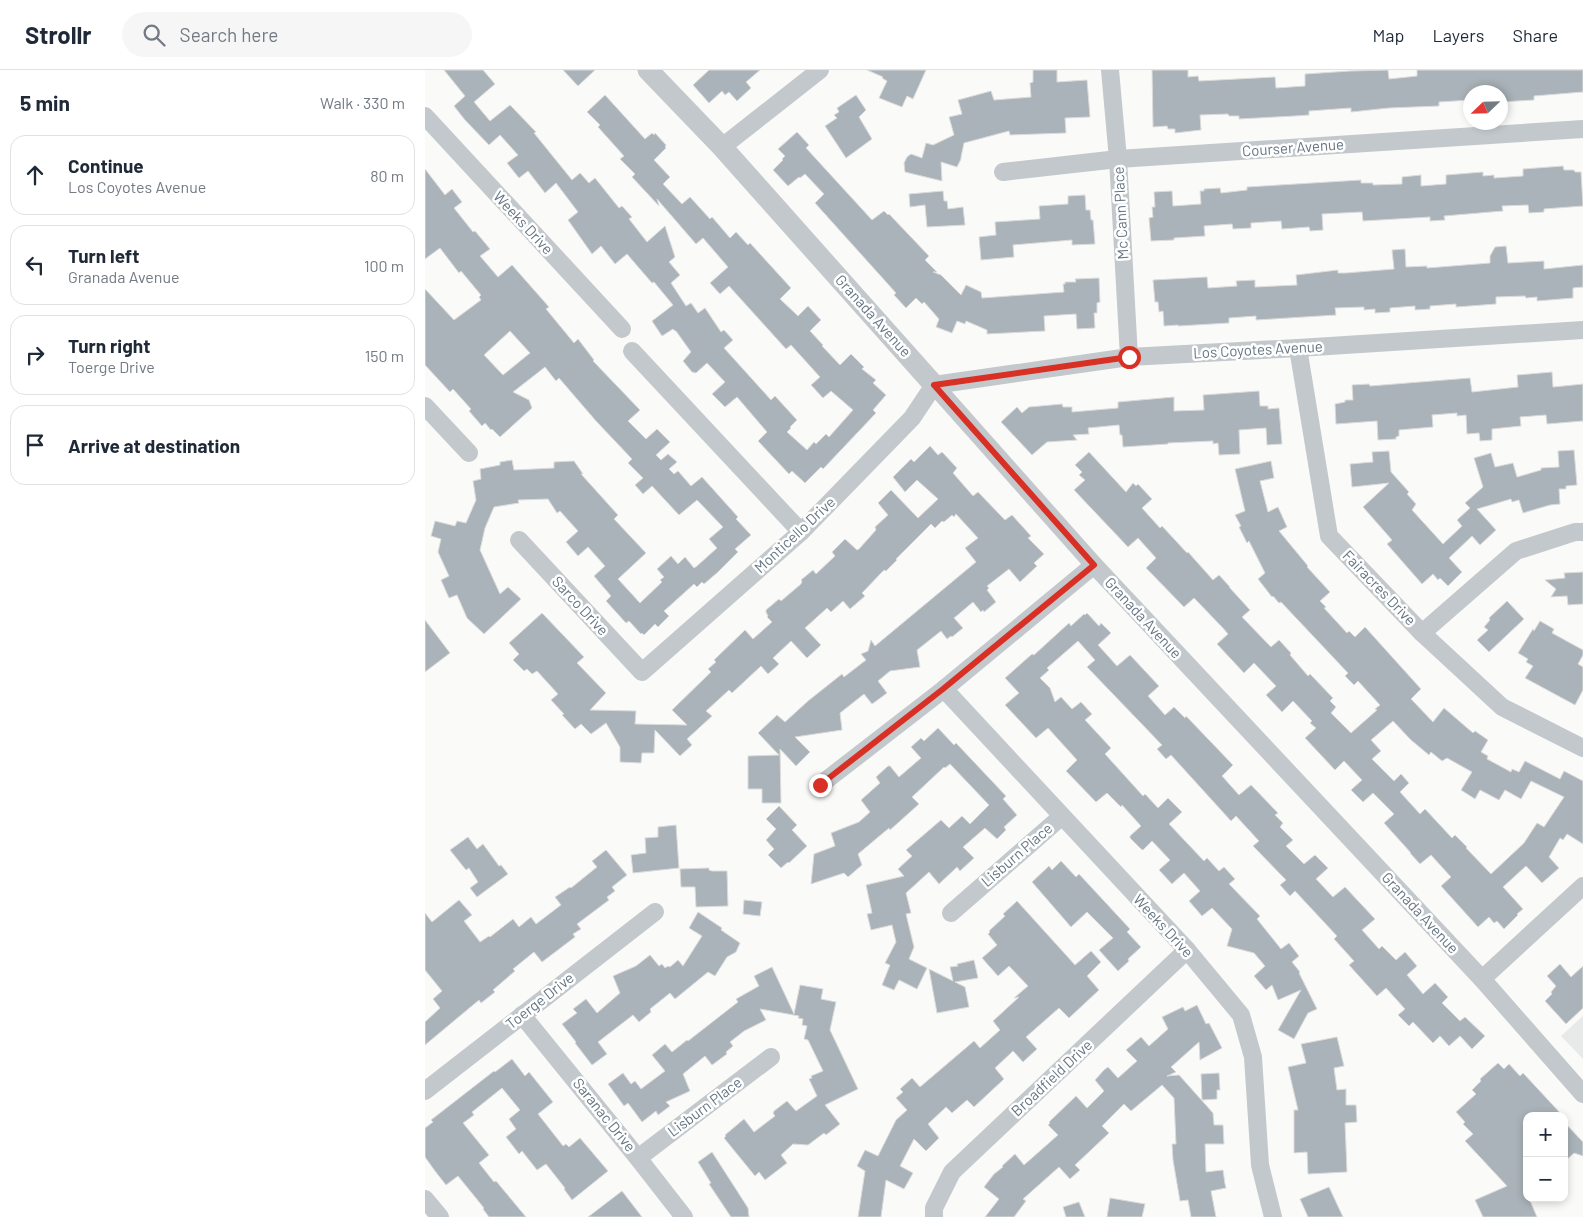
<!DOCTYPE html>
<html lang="en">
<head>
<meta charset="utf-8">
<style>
	:root { --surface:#fff; --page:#f6f6f7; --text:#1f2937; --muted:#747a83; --line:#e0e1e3 }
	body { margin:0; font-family:Barlow,sans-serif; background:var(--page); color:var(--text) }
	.controls { position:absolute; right:15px; bottom:15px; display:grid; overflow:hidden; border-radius:10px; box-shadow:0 2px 8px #0003 }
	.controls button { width:45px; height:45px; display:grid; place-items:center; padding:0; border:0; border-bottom:1px solid var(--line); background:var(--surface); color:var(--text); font:25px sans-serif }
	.compass { position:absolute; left:1038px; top:15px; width:45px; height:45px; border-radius:50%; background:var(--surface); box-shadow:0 2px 8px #0003; rotate:247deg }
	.stop { position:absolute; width:15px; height:15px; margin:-11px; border:4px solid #d93025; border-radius:50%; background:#fff }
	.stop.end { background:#d93025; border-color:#fff; box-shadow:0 1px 5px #0008 }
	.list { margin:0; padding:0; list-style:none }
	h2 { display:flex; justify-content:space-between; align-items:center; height:65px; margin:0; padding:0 20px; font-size:21px }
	h2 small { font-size:16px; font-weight:400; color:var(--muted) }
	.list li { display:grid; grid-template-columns:32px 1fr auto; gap:15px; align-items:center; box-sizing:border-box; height:80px; margin:0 10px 10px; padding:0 10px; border:1px solid var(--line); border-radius:15px }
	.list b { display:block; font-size:19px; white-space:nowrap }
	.list p { margin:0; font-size:16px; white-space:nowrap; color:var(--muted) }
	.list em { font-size:16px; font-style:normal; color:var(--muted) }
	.icon { flex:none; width:28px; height:28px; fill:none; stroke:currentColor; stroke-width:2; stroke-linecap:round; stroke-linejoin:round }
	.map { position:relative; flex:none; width:1158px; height:1147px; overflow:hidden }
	header { display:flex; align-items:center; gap:30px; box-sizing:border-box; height:70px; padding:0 25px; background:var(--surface); border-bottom:1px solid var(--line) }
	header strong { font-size:24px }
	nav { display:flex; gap:28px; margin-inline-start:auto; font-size:18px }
	.search { width:350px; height:45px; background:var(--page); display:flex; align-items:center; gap:12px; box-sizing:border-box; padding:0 18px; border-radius:28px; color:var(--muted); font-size:19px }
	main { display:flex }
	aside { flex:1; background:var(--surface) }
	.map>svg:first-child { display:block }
	.built { fill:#e8e9e9 }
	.building { fill:#aab3b9; stroke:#dcdcda; fill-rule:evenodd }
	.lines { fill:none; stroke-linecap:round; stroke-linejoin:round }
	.minor { stroke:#c3c8cc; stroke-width:18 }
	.tertiary { stroke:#c3c8cc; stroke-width:21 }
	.route { stroke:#d93025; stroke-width:6 }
	.labels { text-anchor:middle; stroke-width:5; stroke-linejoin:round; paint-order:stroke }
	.street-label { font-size:15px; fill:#657683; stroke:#fff }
</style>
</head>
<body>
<header>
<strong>Strollr</strong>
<div class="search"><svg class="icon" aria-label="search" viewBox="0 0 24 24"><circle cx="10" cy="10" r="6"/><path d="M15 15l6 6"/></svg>Search here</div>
<nav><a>Map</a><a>Layers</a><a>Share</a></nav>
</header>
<main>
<aside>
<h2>5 min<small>Walk · 330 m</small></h2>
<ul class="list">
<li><svg class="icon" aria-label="ahead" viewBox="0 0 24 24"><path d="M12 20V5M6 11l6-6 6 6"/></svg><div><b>Continue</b><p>Los Coyotes Avenue</p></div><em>80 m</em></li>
<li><svg class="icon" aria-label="left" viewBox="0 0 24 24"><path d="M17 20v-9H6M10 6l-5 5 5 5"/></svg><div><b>Turn left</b><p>Granada Avenue</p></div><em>100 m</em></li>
<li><svg class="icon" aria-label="right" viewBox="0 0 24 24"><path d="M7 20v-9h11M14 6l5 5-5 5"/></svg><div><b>Turn right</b><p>Toerge Drive</p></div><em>150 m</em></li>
<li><svg class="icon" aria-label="arrive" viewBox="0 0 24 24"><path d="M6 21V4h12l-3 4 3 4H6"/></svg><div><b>Arrive at destination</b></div></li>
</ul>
</aside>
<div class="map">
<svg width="1158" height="1147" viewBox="0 0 1158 1147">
	<rect width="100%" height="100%" fill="#fafaf8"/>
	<path class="built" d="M1158 946V989L1136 966Z"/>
	<g class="building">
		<path d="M19 0H58L70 14 49 32 65 51 85 35 111 62 109 63 147 110 155 103 164 113 170 108 194 138 197 136 207 147 204 149 222 172 240 156 250 187 244 192 255 205 246 213 261 236 266 233 273 243 280 238 296 262 299 260 308 270 299 278 346 330 350 326 372 350 365 357 366 358 362 362 382 380 389 372 391 374 401 364 404 367 428 340 406 321 398 328 386 315 395 307 366 275 361 279 304 216 295 224 285 213 303 197 278 168 271 174 232 129 234 136 207 107 210 104 195 89 199 86 173 57 175 55 162 42 180 25 220 69 227 63 229 65 230 63 241 75 240 77 241 78 229 90 245 107 238 114 257 134 265 127 285 149 287 147 305 168 311 162 323 175 325 173 366 218 355 229 373 246 383 236 396 250 385 261 398 275 397 276 415 295 426 284 439 297 437 299 451 310 448 313 461 325 448 340 451 343 398 399 396 397 380 413 367 401 364 404 333 371 342 362 312 327 300 337 287 324 300 312 282 293 271 303 267 302 258 291 266 282 251 261H250L248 259 237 266 227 251 248 235 229 212 227 213 202 184 190 194 176 176 167 184 143 150 153 142 131 113 120 123 103 101 94 108 82 93 93 85 75 65 64 75 40 50 29 36 40 26Z"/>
		<path d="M138 0H170L153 16Z"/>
		<path d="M284 0H335L321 12 326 18 312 31 304 22 300 25 297 21 284 33 268 15Z"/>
		<path d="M442 0H501L488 29 482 26 477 37 454 28 462 11 457 8 458 7Z"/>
		<path d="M608 0H632V12L662 10 665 47 640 48 641 63 585 65 584 61 539 73 536 87V89L532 97 516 92 517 111 480 102 479 93 482 87 486 84 497 88 501 73 508 75 529 65 524 47 537 44 533 30 566 21 569 30 606 27 605 13 608 12Z"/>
		<path d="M727 0H763V7L773 6 774 11 850 7 851 18 880 16V4L925 1 963 0 964 9 992 6V0H1158V22L1109 26V30L1076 32V22H1046V30L1014 32V36L964 38 926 42V38L884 41V45L870 46 814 49V46H804L803 44 775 45 776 60 750 63V59H743L742 56 728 57Z"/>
		<path d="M431 25 441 40 434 47 447 69 421 88 400 56 412 48 409 45 414 42 412 38Z"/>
		<path d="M372 62 384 75 381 78 447 150 459 141 463 145 464 144 504 186 500 190 512 202H508L516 205 536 225 541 215 556 222 557 228 639 222 638 214H640V212H651L650 209 674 208 675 232 672 233V243H669L670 258 652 259 651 244 619 246 620 261 562 264V260L541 251 540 254 532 251 527 263 511 257 514 249 499 232 497 234 491 228 481 238 469 225 471 223 390 133 399 124 380 104 375 108 374 107 363 116 348 100 358 90 357 89 360 86 353 79Z"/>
		<path d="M1138 96 1139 100H1149L1150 102H1156L1158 136 1119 139V142L1104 143 1103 135 1077 136 1078 141 1019 146 1020 150 1005 151V147L938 151 937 142 897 144 898 160 885 161 884 157 857 159 856 151 826 153V158L808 159 807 154 779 156 780 166 749 168V170L726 171 724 148 728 147 727 137H730L729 122 747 121 748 136 776 134 775 121H779V119L795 118 796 123 822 120V117L936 110V113H948V115L977 114V107L996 105V116L1021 114V105L1058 102V106L1069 105V108L1098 106V99Z"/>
		<path d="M0 99 20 125 27 119 37 132 29 138 48 162 50 161 65 179 55 186 73 207 87 195 124 237 121 239 149 273 153 269 169 290 168 291 215 340 203 351 221 369 232 359 245 372 231 385 236 390 243 384 252 392 244 399 249 404 253 401 266 416 277 407 313 447 311 449 326 465 310 479 313 482 293 502 279 514 277 512 272 517 269 514 239 541 244 546 233 557 230 554 219 565 217 563 216 564 204 551 201 553 181 531 186 526 169 506 180 496 163 477 153 486 141 472 153 461 135 441 132 443 123 429 93 430 94 433 69 437 60 458 55 480 75 524 83 517 96 529 59 564 42 548 32 525 24 528 16 510 24 506 13 482 16 469 6 466 10 451 30 456 32 451 41 453 51 430 48 411 56 409 55 399 75 395V392L87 390 89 400 129 398V392L149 391 158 404H156L193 445 189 449 221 483 193 509 215 533 237 512 235 510 239 507 232 499 246 486 253 494 260 487 269 498 272 496 292 478 284 469 298 457 272 430 254 445 227 416 218 424 210 415 218 408 203 393 207 389 171 351 134 308 131 311 120 297 88 322 104 330 107 338 75 367 67 359 66 360 60 353 57 356 44 341 46 339 28 319 25 322 0 295V219L29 250 56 230 54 227 56 225 36 201 34 203 15 178 0 189ZM85 261 105 283 78 305 59 285Z"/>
		<path d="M518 121 519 131H522L523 139 538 137 540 155 502 157 500 135 485 137 484 124Z"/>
		<path d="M660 125 661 140H665L666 150H668L670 174 647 175V170L588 175 589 187 556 190 554 167 571 165 570 152 615 149 614 136 643 134V126Z"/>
		<path d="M1081 176 1083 193 1119 191V199L1158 195V217L1148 218V228L1112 231V227L1101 228 1100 226 1071 227V234L1031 237V234L1005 236V239L990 240V236L965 238V242L950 243V239L939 240V237L910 238 911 245 831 250V246L804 248V253L753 256V255L739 256 738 241 734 242 733 232H730L728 210 782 207 783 218 812 216 811 211 830 210V217L872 215 871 205 913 200V203H921L969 199 967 180 980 179 981 197 1002 196V198L1065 193V186L1070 177Z"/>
		<path d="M1127 302 1128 317 1158 314V351L1122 354 1121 345 1095 347 1096 356 1067 359V370L1055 371 1054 363 1042 364 1041 345 1032 346V343L1007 345 1008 357 974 360V366L971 367V369L953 370 952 351 911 354 910 334 920 332V330H928L927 315 944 314 945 316 1045 308 1047 322 1093 317 1092 305Z"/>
		<path d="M834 321 835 336H843V339L854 338 857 374 842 375 841 358 814 360 815 384 794 385 793 373 788 374V371L743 373V374L698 377 697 365H695L694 355 663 358 664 364 648 365 652 370 622 372 607 385 576 352 592 337 597 343 604 337 637 334 638 337H647V342L693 338V332L749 327V341L779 340 778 325Z"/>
		<path d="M505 376 513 385 517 382 532 398 528 403 548 426 553 422 580 450 587 445 606 466 603 468 619 484 609 493 612 496 595 512 584 499 562 516 564 518 562 520 571 532 559 542 558 540 556 542 548 532 529 548 538 558 527 567 526 566 522 569 516 561 492 580 495 597 465 601 453 611 462 623 454 629 447 634 439 624 415 643 417 660 370 667 385 682 371 696 355 679 356 733H337V719H323V686L354 685 333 663 352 645 360 652 383 631 417 604 419 607 441 590 436 584 443 581 446 570 450 576 551 492 540 478 553 468 531 444 529 447 527 445 519 452 517 451 510 458 506 454 471 489 472 490 461 501 459 500 437 523 440 526 425 539 418 531 406 542 402 538 380 558 396 575 382 588 366 571 348 588 354 594 343 604 336 596 307 623 304 620 281 641 287 646 262 669 267 675 255 686 230 660 229 683H217L216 693 195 692V677L181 653 166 664 156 654 150 659 137 645 139 644 126 630 133 624 112 601 107 604 102 599 99 601 88 590 94 584 84 573 117 543 159 587 152 593 181 623 165 640 211 641 210 654 262 655 247 640 286 602 283 599 291 592 289 590 320 560 328 569 347 552 342 547 343 546 341 542V540L354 529 356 531 376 514 377 511 376 510 388 500 391 504 410 486 407 482 420 469 432 480 434 479 451 460 450 457 463 445 453 433 466 420 493 448 513 429 492 410 480 422 468 407 486 389 489 392Z"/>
		<path d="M1149 380 1152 415 1141 416V419H1134L1135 434 1125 435 1098 443 1094 430 1087 432 1086 429 1052 439 1071 460 1055 475 1047 466 1024 488 1037 502 1023 516 1015 508 1013 510 1008 504 997 514 962 474 967 470 938 437 964 413 927 417 925 394 948 392 947 382 964 381 966 402 984 422 982 424 991 434 987 440 1018 474 1037 456 1032 450 1045 438 1040 433 1058 417 1049 388 1066 383 1070 397 1088 393 1092 407 1116 400V398L1134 397 1133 381Z"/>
		<path d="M664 382 701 422 708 413 711 416 713 414 727 429 717 438 735 458 737 456 762 483 763 482 788 510 794 505 805 517H804L825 540 817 547 846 577 854 570 866 583 865 585 883 606 885 604 908 628 905 631 911 637 906 643 926 663 952 640 950 639 955 635 933 611 929 615 920 606 923 603 856 532 854 533 848 526 847 527 833 509 840 503 824 471 822 473 814 457 816 456 810 445 820 441 810 399 846 391 849 408 835 411 843 442 853 437 862 457 854 461 883 496 882 497 905 522 895 531 901 537 899 538 922 563 924 561 930 567 940 557 996 619 986 629 1008 652 1019 638 1048 663 1050 661 1063 670 1056 682 1063 686 1062 689 1086 702 1087 699 1094 702 1100 691 1135 709 1139 701 1158 711V774L1142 764 1138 770 1135 768 1124 787 1134 798 1117 813 1101 796 1078 817 1098 839 1092 844 1093 845 1079 859 1072 851 1069 853 1064 847 1053 857 1016 816 1026 807 1006 785 995 794 985 783H986L959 753 969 744 948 723 938 732 926 720 937 710 919 691 910 700 880 668 891 658 885 653 887 651 868 631 857 642 841 625 851 616 829 593 819 603 792 574 803 564 798 558 769 528 759 537 721 498 731 488 713 468 703 477 649 420 660 410 654 405 657 402 650 395ZM968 651 986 670 1004 685 1006 682 1017 691 1022 688 1047 702 1036 720 1050 729 1055 720 1074 730 1080 720 1096 729 1106 711 1139 727 1119 757 1112 753 1099 773 1066 804 1041 778 1042 777 1030 765 1027 768 1000 739 995 744 975 722 984 713 976 704 969 711 947 689 956 681 946 670Z"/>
		<path d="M1158 502V534L1143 535 1142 526 1126 527 1131 519 1120 510 1140 508 1139 503Z"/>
		<path d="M1082 531 1099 549 1064 582 1052 570 1063 560 1059 557 1065 550 1064 548Z"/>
		<path d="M662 543 674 556 676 553 686 563 673 575 692 596 705 585 734 616 723 626 740 645 749 637 760 648 761 646 808 695 797 706 814 725 826 715 853 743 850 745 858 753 855 757 868 770 861 776 879 794 890 785 903 798 891 809 908 827 920 817 950 849 937 860 954 879 957 876 971 890 980 882 992 896 982 905 998 924 1010 913 1023 927 1017 933 1035 951 1040 947 1060 966 1047 979 1035 966 1024 976 1015 966 1008 973 988 952 984 956 973 945 980 939 961 918 952 926 924 895 929 891 909 869 912 866 870 821 865 826 855 815 861 810 828 776 834 771 811 746 806 751 746 685 741 689 732 679 737 675 662 597 670 590 653 571 622 598 624 600 615 608 625 618 630 632 636 627 647 639 656 632 667 644 660 650 686 678 680 684 718 726 720 724 733 738 743 728 757 742 744 754 779 791 782 788 794 801 799 797 810 809 804 814 835 846 832 849 856 879 864 873 874 886 867 892 875 902 874 903 892 939 883 943 869 969 853 960 876 920 853 930 847 915 841 920 829 906 840 896 829 883 802 876 807 859 787 838 777 846 764 831 775 821 759 803 747 814 734 800 745 790 727 771 718 780 716 779 705 768V766L716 756 697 735 696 737 682 723 671 732 641 701 652 690 623 658 611 668 580 635 594 623 580 608 607 584 609 585 644 553 646 556 659 544 660 545Z"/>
		<path d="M0 550 25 583 0 602Z"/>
		<path d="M1115 551 1129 559 1127 563 1158 580V585L1153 594 1158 597V620L1150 635 1100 608 1108 596 1101 592 1103 589 1093 583 1108 559 1109 561Z"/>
		<path d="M513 658 529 675 531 673 581 726 578 729 592 745 579 757 581 760 572 769 560 758 538 777 549 788 535 801 532 797 514 814 504 802 481 823 486 843 481 844 489 877 484 889 502 898 492 919 474 910 469 920 457 915 465 895 460 893 471 872 467 855 446 860 442 844 447 843 441 815 479 806 473 799 487 786 481 780 516 750 524 758 537 746 545 754 564 735 525 694 520 698 519 697 487 727 494 734 465 760 464 758 433 784 437 795 423 807 419 803 386 814 389 784 410 776 406 763 434 752 445 742 436 730 455 713 451 707 463 696H465L474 707 496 688 486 677 496 668 499 671Z"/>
		<path d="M354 736 372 755 367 760 382 776 364 793 363 792 356 798 343 785 349 779 341 770 351 759 341 749Z"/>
		<path d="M251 755 254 798 208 803 206 785 221 783 220 768 233 767V757Z"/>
		<path d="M43 767 52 779 58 774 74 796 76 795 83 804 52 827 45 818 53 812 44 798 41 800 25 780Z"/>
		<path d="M181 780 202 805 187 817 190 821 182 827 184 830 152 854 156 859 148 864 150 867 117 892 109 882 88 899 90 901 68 920 70 922 56 933 54 930 0 975V952L15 938 8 929 17 921 0 900V843L7 852 34 830 47 845 39 851 55 872 64 866 65 867 88 849 94 857 106 847 111 854 136 835 130 827 145 817 146 818 172 797 167 791Z"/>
		<path d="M636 791 651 807 654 804 705 859 702 862 716 877 703 889 704 891 693 901 674 880 688 868 662 842 646 857 607 812 624 796 627 800Z"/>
		<path d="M284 798V800L287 801H302L303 836 271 837 270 817H256L255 799Z"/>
		<path d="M319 830 337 832 335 846 318 844Z"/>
		<path d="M592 831 650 895 666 881 676 892 662 906 674 920 644 948 634 938 601 967 612 979 598 992 588 981 570 998 579 1009 549 1037 542 1030 527 1043 521 1037 503 1054 514 1068 501 1081 489 1069 475 1096 488 1103 479 1119 461 1110 456 1147H433L440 1101 432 1096 440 1080 453 1086 471 1050 482 1040 471 1028 478 1022 475 1019 487 1008 495 1017 549 971 555 978 575 960 568 951 594 927 589 928 603 916 584 896 573 906 557 888 572 875 563 864 565 862 564 861 580 846 578 844Z"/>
		<path d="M273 842 297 858 296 860 315 873 311 882 302 887 290 906 283 902 250 929 245 923 225 939 226 942 214 952 208 945 173 972 182 984 167 995 150 973 151 972 137 954 152 943 148 939 161 929 172 943 195 923 188 906 211 896 225 885 234 896 237 894 240 898 243 896 245 897 253 890 258 896 277 866 264 858Z"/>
		<path d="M549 890 553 908 530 912 540 917 544 937 512 943 504 899 528 911 525 897 533 896 532 894Z"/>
		<path d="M1135 894 1146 907 1158 896V938L1141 954 1120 931 1127 924 1126 922 1131 916 1122 906Z"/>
		<path d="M347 897 369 944 375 915 398 919 396 929 411 932 405 960 433 1019 400 1035 415 1054 401 1065 399 1063 383 1075 368 1074 356 1085 362 1093 340 1110 334 1102 330 1106 299 1068 301 1066 300 1065 319 1049 329 1062 350 1046 348 1043 349 1041 362 1031 371 1041 392 1026 384 1009 387 1008 386 1006 398 1001 383 970 379 969 382 956 377 955 378 949 373 948 374 946 335 939 341 950 319 961 305 972 308 976 301 982 302 984 287 995 280 986 258 1004 265 1021 241 1032 245 1036 233 1045 231 1041 217 1052 203 1033 199 1036 183 1014 198 1003 206 1014 210 1011 216 1019 240 1001 227 985 240 974 247 982 262 970 263 971 313 932 311 929 334 916 329 906Z"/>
		<path d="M772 935 781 954 784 953 797 978 775 990 774 972 746 997 751 1002 742 1006 754 1005 788 1043 789 1055H798L799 1074H780L781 1102 798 1100 800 1114 801 1118 786 1121 791 1147H766L763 1130 755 1131 748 1090 747 1074H751L749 1028 737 1015 706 1041 699 1034 677 1056 684 1063 650 1095 655 1100 645 1109 634 1097 598 1129 601 1131 589 1147H560L574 1129 559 1117 569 1104 578 1097 577 1096 590 1084 599 1095 633 1065 623 1055 625 1053 624 1052 651 1026 662 1038 679 1021 670 1010 679 1000 683 997 693 1008 712 991 701 980 716 967 724 976 743 959 737 947 758 937 760 941Z"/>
		<path d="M912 967 919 996 909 998 912 1020 921 1019V1035H931L932 1052 920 1053 922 1102 883 1104 882 1082 869 1083V1040H873L863 997 881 993 876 974Z"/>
		<path d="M87 989 100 1006 104 1002 128 1032 113 1044 138 1076 141 1074 144 1077 155 1068 183 1101 147 1130 139 1119 140 1118 121 1094 112 1100 97 1081 94 1084 81 1067 91 1059 84 1049 95 1040 77 1018 47 1042 49 1045 38 1053 64 1085 54 1093 69 1112 71 1111 101 1147H64L58 1139 59 1138 33 1106 21 1115 10 1101 0 1087V1058L8 1052 6 1050 69 1001 70 1002Z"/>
		<path d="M1073 993 1079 999 1084 994 1095 1006 1098 1003 1138 1046H1102V1128H1104L1112 1147H1058L1050 1130 1082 1116 1040 1071 1048 1064 1038 1054 1040 1052 1031 1042 1051 1024 1047 1020 1056 1011 1055 1009Z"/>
		<path d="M794 1003 795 1020H792V1029L777 1030 776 1004Z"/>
		<path d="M1139 1052 1158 1072V1086L1149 1083 1139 1092Z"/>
		<path d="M287 1082 323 1138 324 1147H306L284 1114 286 1113 273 1092Z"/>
		<path d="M904 1117 918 1147H883L875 1129Z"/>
		<path d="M197 1121 217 1147H163Z"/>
		<path d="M685 1128 720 1134 717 1147H682Z"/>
		<path d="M654 1132 660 1147H641L638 1137Z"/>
	</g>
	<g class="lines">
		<g class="minor">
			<path d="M685 0 693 89 704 287"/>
			<path d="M0 46 197 259"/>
			<path d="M297 77 395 0"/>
			<path d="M578 102 693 89 1158 59"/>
			<path d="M873 278 904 466 997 563 1077 637 1158 678"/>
			<path d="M207 281 376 462"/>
			<path d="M509 315 669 495 1057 909 1158 1024"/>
			<path d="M509 315 704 287 873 278 1158 260"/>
			<path d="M0 336 44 383"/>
			<path d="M94 470 217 602 376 462 487 348 509 315"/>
			<path d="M997 563 1091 481 1150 462H1158"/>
			<path d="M519 619 762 880 816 945 828 987 835 1095 848 1147"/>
			<path d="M395 715 519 619 669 495"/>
			<path d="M526 843 636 747"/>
			<path d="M1057 909 1158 816"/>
			<path d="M97 945 213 1088 259 1147"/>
			<path d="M0 1021 230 842"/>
			<path d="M213 1088 346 987"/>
			<path d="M0 1129 15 1147"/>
			<path d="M509 1147V1138L527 1102 762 880"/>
		</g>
		<path class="tertiary" d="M223 0 297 77 509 315"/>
	</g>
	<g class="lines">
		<path class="route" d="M395 715 518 619 669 495 509 315 704 287"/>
	</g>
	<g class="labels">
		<g class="street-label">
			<text transform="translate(868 78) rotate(-4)" y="5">Courser Avenue</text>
			<text transform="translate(696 143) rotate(-93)" y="5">Mc Cann Place</text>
			<text transform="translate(98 153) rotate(47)" y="5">Weeks Drive</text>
			<text transform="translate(448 246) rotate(48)" y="5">Granada Avenue</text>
			<text transform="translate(833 280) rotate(-3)" y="5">Los Coyotes Avenue</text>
			<text transform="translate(370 465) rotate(-43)" y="5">Monticello Drive</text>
			<text transform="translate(954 518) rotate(46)" y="5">Fairacres Drive</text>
			<text transform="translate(155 536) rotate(47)" y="5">Sarco Drive</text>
			<text transform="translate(718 548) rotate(47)" y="5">Granada Avenue</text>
			<text transform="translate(592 785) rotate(-41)" y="5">Lisburn Place</text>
			<text transform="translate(995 843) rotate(47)" y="5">Granada Avenue</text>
			<text transform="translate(738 856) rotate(47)" y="5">Weeks Drive</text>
			<text transform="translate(115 931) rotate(-38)" y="5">Toerge Drive</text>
			<text transform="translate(627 1008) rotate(-43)" y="5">Broadfield Drive</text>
			<text transform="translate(280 1037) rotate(-37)" y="5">Lisburn Place</text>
			<text transform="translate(179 1045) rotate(51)" y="5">Saranac Drive</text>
		</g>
	</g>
</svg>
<div class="controls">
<button>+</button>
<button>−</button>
</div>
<svg class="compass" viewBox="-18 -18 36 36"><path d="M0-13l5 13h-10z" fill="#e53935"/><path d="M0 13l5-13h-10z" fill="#747a83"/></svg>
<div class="stop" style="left:704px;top:287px"></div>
<div class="stop end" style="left:395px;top:715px"></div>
</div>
</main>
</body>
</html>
